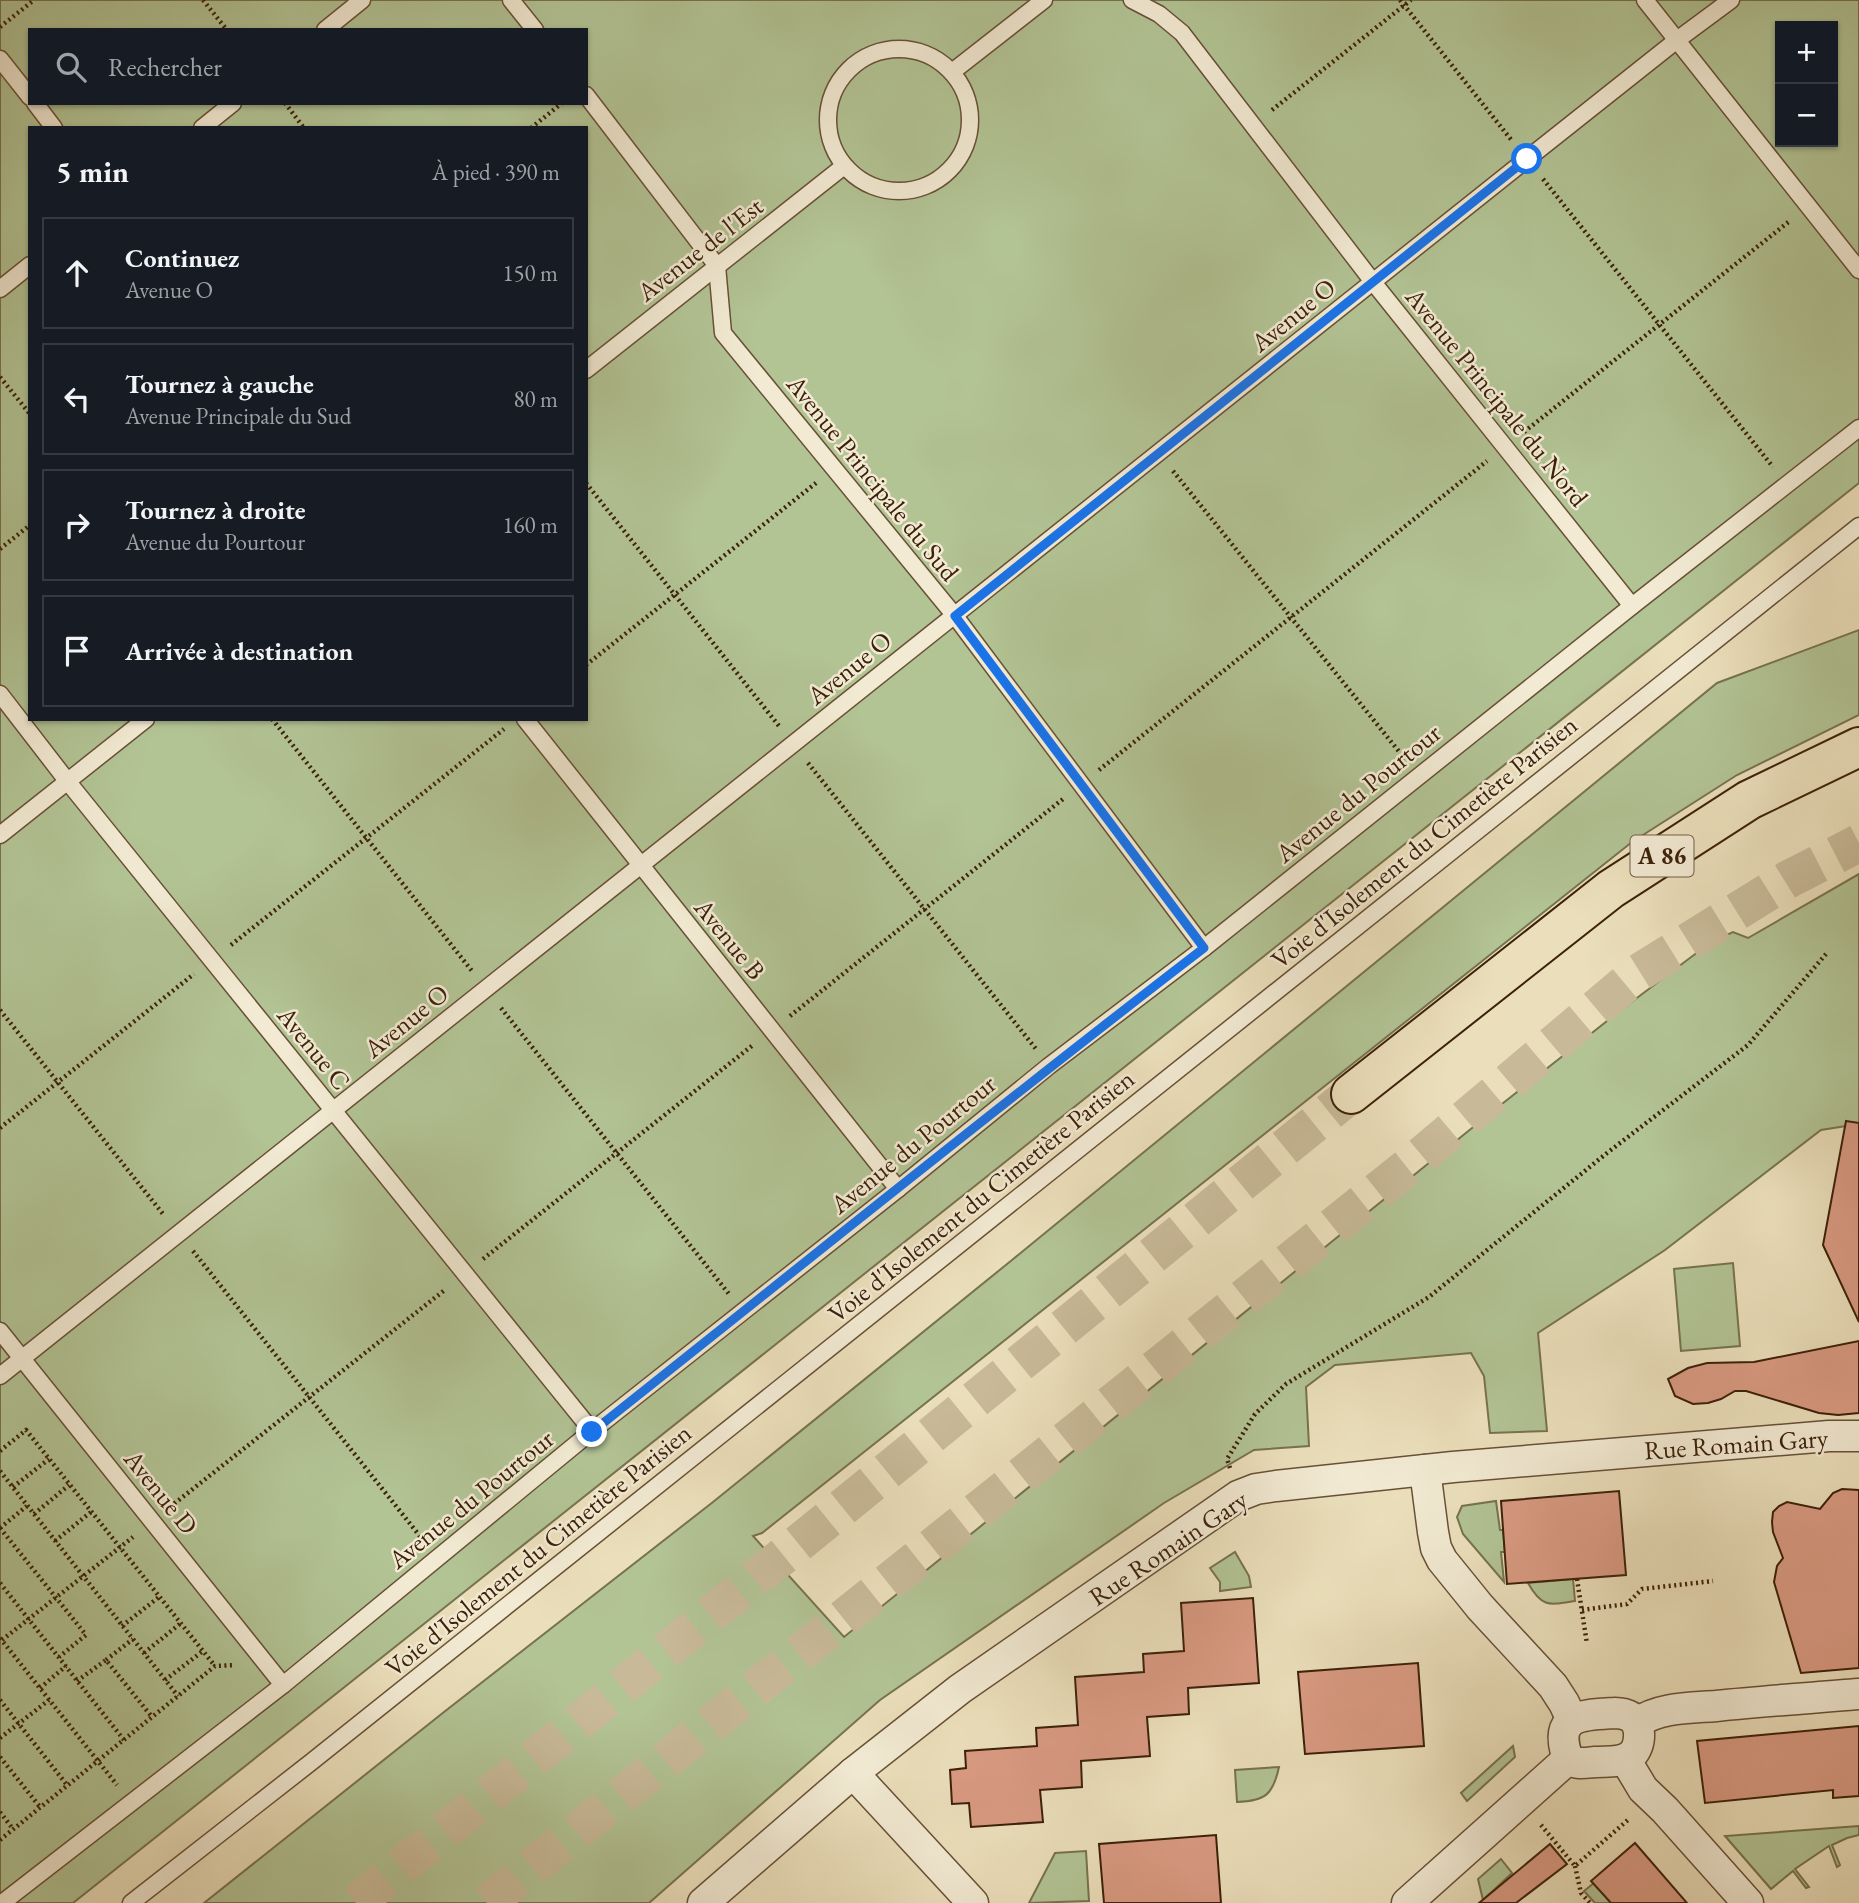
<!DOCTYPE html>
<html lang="fr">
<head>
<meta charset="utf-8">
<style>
	:root { --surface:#171b24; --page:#242831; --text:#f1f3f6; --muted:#9ea1a6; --line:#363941 }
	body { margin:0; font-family:"EB Garamond",serif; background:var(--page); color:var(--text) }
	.controls { position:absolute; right:21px; top:21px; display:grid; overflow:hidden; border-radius:0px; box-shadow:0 2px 5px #0004 }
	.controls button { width:63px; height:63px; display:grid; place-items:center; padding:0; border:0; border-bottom:2px solid var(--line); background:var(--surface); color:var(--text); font:35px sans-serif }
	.stop { position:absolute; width:21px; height:21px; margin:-16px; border:5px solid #1a73e8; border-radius:50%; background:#fff }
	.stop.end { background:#1a73e8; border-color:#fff; box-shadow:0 2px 7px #0008 }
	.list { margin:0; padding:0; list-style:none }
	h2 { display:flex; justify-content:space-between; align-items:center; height:91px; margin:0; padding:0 28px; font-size:30px }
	h2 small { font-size:23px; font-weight:400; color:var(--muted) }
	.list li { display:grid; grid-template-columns:46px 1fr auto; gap:21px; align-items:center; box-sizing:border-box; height:112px; margin:0 14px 14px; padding:0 14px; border:2px solid var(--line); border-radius:0px }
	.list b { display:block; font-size:26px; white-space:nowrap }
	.list p { margin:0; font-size:23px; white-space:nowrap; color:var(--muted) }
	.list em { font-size:23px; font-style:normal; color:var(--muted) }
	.icon { flex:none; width:38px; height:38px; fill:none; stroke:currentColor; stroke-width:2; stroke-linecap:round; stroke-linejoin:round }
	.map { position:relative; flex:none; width:1859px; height:1903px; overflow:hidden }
	.search { position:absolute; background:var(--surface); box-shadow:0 2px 5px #0004; left:28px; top:28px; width:560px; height:77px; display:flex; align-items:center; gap:18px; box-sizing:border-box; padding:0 24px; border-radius:0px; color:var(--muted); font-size:26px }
	.panel { position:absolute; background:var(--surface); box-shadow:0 2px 5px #0004; left:28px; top:126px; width:560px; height:595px; border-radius:0px }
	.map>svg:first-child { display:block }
	.green { fill:#b2c394; stroke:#77724f; stroke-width:2; fill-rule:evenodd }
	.building { fill:#d99a82; stroke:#3c200a; stroke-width:2 }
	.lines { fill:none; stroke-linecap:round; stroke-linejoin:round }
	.highway-tunnel { stroke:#c8b998; stroke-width:38; stroke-dasharray:38 19; stroke-linecap:butt }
	.lane-casing { stroke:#685036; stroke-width:19 }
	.street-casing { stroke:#685036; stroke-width:33 }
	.highway-casing { stroke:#3c200a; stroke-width:42 }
	.path { stroke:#3c200a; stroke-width:4.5; stroke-dasharray:2 3.5; stroke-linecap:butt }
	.lane { stroke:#f2ead3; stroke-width:16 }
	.street { stroke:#f2ead3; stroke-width:30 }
	.highway { stroke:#ebdfbb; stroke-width:38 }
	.route { stroke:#1a73e8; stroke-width:9 }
	.labels { text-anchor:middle; stroke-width:5; stroke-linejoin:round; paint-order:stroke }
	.shield { fill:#f2ead3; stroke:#735d46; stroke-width:2 }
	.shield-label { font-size:24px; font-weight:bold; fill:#3c200a }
	.street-label { font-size:26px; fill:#3c200a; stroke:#f2ead3 }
</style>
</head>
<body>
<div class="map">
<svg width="1859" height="1903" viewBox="0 0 1859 1903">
	<rect width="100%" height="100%" fill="#ebdfbb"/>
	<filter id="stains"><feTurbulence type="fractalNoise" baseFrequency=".00286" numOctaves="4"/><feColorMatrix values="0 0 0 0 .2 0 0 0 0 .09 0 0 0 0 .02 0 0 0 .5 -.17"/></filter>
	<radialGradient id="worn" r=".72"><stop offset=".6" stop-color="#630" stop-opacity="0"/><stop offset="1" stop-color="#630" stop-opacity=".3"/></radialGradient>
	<g class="green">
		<path d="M0 0H1859V483L73 1903H0ZM1780 26H1833V142H1780ZM30 30H586V103H30ZM30 128H586V719H30Z"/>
		<path d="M1859 630V715L1737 775 1632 842 762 1533 753 1536 844 1637 1493 1111 1621 1010 1711 942 1733 932 1748 938 1859 874V1124L1821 1130 1665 1250 1538 1333 1547 1431 1490 1433 1484 1376 1471 1353 1335 1365 1306 1387 1309 1446 1254 1450 1164 1503 880 1700 649 1903H204L444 1712 713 1502 1012 1260 1717 683Z"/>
		<path d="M1733 1263 1740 1346 1681 1351 1674 1269Z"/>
		<path d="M1496 1501 1500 1530H1503L1505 1552H1501L1504 1582 1463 1534 1457 1517 1462 1506Z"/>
		<path d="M1235 1552 1249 1576 1251 1587 1220 1591V1582L1210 1568Z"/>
		<path d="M1573 1579 1575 1601C1549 1605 1542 1608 1528 1583Z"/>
		<path d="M1513 1746 1515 1757 1467 1801 1461 1793Z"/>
		<path d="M1279 1767C1273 1795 1265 1801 1237 1802L1235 1770Z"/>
		<path d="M1859 1826V1835L1847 1838 1832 1845 1840 1865 1837 1867 1829 1846 1795 1869 1809 1887 1806 1888 1793 1871 1771 1889 1725 1836Z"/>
		<path d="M1086 1851 1089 1901 1029 1903 1055 1853Z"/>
		<path d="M1501 1859 1512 1873 1483 1900 1478 1879Z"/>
		<path d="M1594 1883 1611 1903H1595L1584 1891Z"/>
	</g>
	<g class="building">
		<path d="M1846 1121 1859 1123V1322L1823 1245Z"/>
		<path d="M1859 1341V1413L1838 1415 1819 1413 1746 1391H1735L1721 1399 1708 1403 1693 1404 1675 1396 1668 1379 1688 1368 1707 1363 1754 1362Z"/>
		<path d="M1842 1489 1859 1490V1668L1801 1673 1774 1582 1777 1566 1783 1558 1773 1532 1772 1522 1773 1512 1779 1506 1787 1502 1820 1509 1833 1493Z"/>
		<path d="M1619 1491 1626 1575 1507 1584 1501 1501Z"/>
		<path d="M1253 1598 1259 1683 1188 1688 1189 1714 1147 1717 1150 1756 1081 1761 1082 1787 1040 1790 1043 1822 971 1827 969 1803 952 1804 950 1770 966 1768 965 1751 1037 1746 1036 1728 1078 1725 1075 1677 1144 1672 1143 1654 1184 1651 1181 1603Z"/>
		<path d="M1418 1663 1424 1746 1305 1754 1298 1672Z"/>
		<path d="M1859 1726V1796L1833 1798V1790L1705 1803 1697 1741Z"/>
		<path d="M1216 1835 1221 1903H1104L1099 1844Z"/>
		<path d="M1635 1843 1687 1903H1611L1591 1881Z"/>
		<path d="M1550 1844 1567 1864 1516 1903H1479Z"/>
	</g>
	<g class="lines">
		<g class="highway-tunnel">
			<path d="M356 1903 1351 1094"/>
			<path d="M487 1903 1410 1165 1638 973 1789 879 1859 843"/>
		</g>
		<defs>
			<g id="lane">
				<path d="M511 0 535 30"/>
				<path d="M1132 0 1159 14 1182 33 1373 282 1632 606"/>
				<path d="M1645 0 1859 270"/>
				<path d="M325 30 362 0"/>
				<circle cx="899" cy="120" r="71"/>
				<path d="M0 59 30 97"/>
				<path d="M952 72 1044 0"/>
				<path d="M586 95 717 266 723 333 955 616 1204 948"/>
				<path d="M35 103 54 128"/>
				<path d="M202 128 233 103"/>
				<path d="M0 289 30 265"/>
				<path d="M586 370 844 166"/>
				<path d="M0 694 68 782 592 1431"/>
				<path d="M525 719 898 1189"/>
				<path d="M0 835 146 719"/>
				<path d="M0 1331 283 1685"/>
				<path d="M0 1376 1527 159 1677 40 1731 0"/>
				<path d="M2 1903 283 1685 592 1431 898 1189 1049 1066 1204 948 1632 606 1859 428"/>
				<path d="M131 1903 310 1763 1859 526"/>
			</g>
			<g id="street">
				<path d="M1425 1470 1433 1532 1436 1548 1442 1560 1480 1607 1553 1686 1564 1703 1572 1720"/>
				<path d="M1615 1713C1621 1713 1626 1714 1631 1717 1643 1726 1641 1749 1629 1757 1620 1763 1606 1761 1595 1762 1585 1763 1577 1765 1568 1759 1552 1714 1582 1715 1615 1713Z"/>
				<path d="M1637 1723C1659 1707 1691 1708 1716 1706 1764 1701 1811 1698 1859 1694"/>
				<path d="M1625 1759 1643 1789 1665 1810 1748 1903"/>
				<path d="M853 1773 973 1903"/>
				<path d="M703 1903 853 1773 960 1689 1238 1496 1256 1489 1276 1486 1453 1467 1829 1436H1859"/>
				<path d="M1407 1903 1568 1759"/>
			</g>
			<path id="highway" d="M1351 1094 1611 889 1749 800 1859 747"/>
		</defs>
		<use href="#lane" class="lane-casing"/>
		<use href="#street" class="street-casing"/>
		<use href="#highway" class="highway-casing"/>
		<g class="path">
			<path d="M203 0 227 30"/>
			<path d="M1400 0 1513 142"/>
			<path d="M0 27 34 0"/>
			<path d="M285 103 304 128"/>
			<path d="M1272 110 1411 0"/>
			<path d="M531 128 562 103"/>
			<path d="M1543 179 1773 467"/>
			<path d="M0 377 30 414"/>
			<path d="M1524 432 1791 220"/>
			<path d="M1173 471 1405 759"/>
			<path d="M586 483 779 726"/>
			<path d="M0 549 30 525"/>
			<path d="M586 665 816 483"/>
			<path d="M272 719 472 971"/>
			<path d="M808 763 1036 1049"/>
			<path d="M1099 770 1487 461"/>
			<path d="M231 945 504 729"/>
			<path d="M501 1008 729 1294"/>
			<path d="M0 1010 163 1214"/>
			<path d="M790 1016 1063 799"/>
			<path d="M0 1128 194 974"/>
			<path d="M193 1251 423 1540"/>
			<path d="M483 1259 753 1045"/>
			<path d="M0 1451 26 1430 215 1666"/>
			<path d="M1230 1468 1227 1459 1255 1414 1286 1384 1429 1297 1607 1153 1748 1045 1826 954"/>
			<path d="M0 1471 178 1696"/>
			<path d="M13 1487 49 1459"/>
			<path d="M170 1507 446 1289"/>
			<path d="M34 1514 69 1485"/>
			<path d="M0 1528 86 1635 59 1657"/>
			<path d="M0 1528 27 1506"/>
			<path d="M55 1541 91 1512"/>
			<path d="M1577 1579 1587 1644"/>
			<path d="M0 1583 124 1740"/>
			<path d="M1582 1610 1627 1604 1642 1589 1713 1581"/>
			<path d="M122 1626 159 1597"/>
			<path d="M0 1638 117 1785"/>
			<path d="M2 1640 133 1537"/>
			<path d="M144 1653 181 1623"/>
			<path d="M106 1660 133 1639"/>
			<path d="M165 1680 203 1651"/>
			<path d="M77 1681 106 1660 152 1717"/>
			<path d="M40 1688 66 1666"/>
			<path d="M0 1700 67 1785"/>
			<path d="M0 1738 49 1700"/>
			<path d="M0 1757 40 1807"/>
			<path d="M0 1812 13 1829"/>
			<path d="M1541 1825 1575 1866 1629 1819"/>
			<path d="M0 1840 215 1666 235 1665"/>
			<path d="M1575 1866 1581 1893 1590 1903"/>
		</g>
		<use href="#lane" class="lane"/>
		<use href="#street" class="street"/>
		<use href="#highway" class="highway"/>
	</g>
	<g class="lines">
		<path class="route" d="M592 1432C796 1270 998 1106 1204 948L955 616 1527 159"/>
	</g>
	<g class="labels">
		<rect class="shield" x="1630.5" y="835.5" width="63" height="41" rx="5"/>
		<g class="shield-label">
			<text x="1662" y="864">A 86</text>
		</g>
		<g class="street-label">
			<text transform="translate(700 249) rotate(-38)" y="9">Avenue de l'Est</text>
			<text transform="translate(1293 315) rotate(-39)" y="9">Avenue O</text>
			<text transform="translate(1497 397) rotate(51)" y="9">Avenue Principale du Nord</text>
			<text transform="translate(873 478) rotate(51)" y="9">Avenue Principale du Sud</text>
			<text transform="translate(849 668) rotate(-39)" y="9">Avenue O</text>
			<text transform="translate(1358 793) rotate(-39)" y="9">Avenue du Pourtour</text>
			<text transform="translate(1424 842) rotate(-39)" y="9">Voie d'Isolement du Cimetière Parisien</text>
			<text transform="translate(730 939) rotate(51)" y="9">Avenue B</text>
			<text transform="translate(406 1021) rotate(-39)" y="9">Avenue O</text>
			<text transform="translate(314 1048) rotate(51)" y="9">Avenue C</text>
			<text transform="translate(913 1144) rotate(-39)" y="9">Avenue du Pourtour</text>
			<text transform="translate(981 1196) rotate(-39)" y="9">Voie d'Isolement du Cimetière Parisien</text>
			<text transform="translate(1736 1444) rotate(-4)" y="9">Rue Romain Gary</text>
			<text transform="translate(161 1492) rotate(51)" y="9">Avenue D</text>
			<text transform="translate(471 1499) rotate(-39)" y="9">Avenue du Pourtour</text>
			<text transform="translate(1168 1548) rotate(-34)" y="9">Rue Romain Gary</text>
			<text transform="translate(538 1550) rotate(-39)" y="9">Voie d'Isolement du Cimetière Parisien</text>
		</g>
	</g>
	<rect width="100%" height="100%" filter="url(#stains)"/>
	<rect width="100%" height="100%" fill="url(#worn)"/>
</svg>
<div class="controls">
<button>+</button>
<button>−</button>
</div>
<div class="stop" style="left:1527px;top:159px"></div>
<div class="stop end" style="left:592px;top:1432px"></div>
<div class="search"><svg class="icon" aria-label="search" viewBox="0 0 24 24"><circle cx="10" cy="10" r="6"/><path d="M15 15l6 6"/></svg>Rechercher</div>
<section class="panel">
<h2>5 min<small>À pied · 390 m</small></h2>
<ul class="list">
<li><svg class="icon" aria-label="ahead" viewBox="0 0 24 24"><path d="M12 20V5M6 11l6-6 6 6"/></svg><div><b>Continuez</b><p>Avenue O</p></div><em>150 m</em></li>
<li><svg class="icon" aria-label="left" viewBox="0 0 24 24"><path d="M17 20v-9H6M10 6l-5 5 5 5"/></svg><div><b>Tournez à gauche</b><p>Avenue Principale du Sud</p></div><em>80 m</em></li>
<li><svg class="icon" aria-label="right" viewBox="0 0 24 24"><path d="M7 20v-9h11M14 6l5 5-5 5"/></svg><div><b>Tournez à droite</b><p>Avenue du Pourtour</p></div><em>160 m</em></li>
<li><svg class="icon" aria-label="arrive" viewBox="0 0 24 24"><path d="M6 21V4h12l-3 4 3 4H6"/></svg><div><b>Arrivée à destination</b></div></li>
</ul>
</section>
</div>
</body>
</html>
